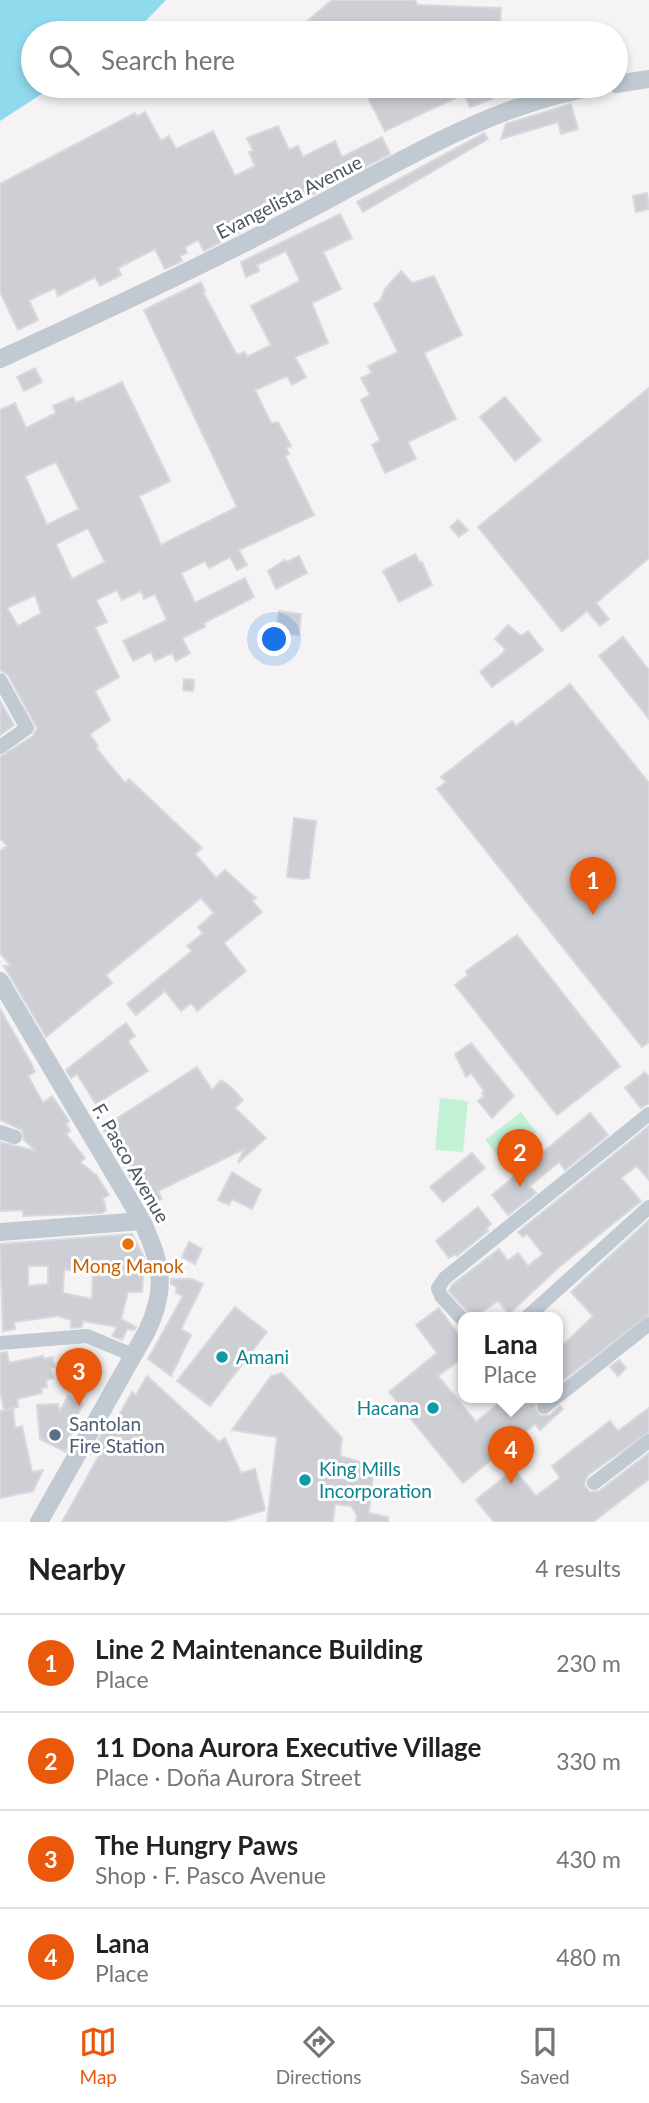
<!DOCTYPE html>
<html lang="en">
<head>
<meta charset="utf-8">
<style>
	:root { --surface:#fff; --page:#f6f6f6; --text:#222; --muted:#767676; --line:#e0e0e0; --accent:#ea580c }
	body { margin:0; font-family:Lato,sans-serif; background:var(--page); color:var(--text) }
	.you { position:absolute; left:275px; top:640px; width:24px; height:24px; margin:-18px; border:5px solid #fff; border-radius:50%; background:#1a73e8; box-shadow:0 0 0 10px #1a73e833 }
	.badge { display:grid; place-items:center; width:46px; height:46px; border-radius:50%; background:var(--accent); color:#fff; font-size:23px; font-weight:700 }
	.pin { position:absolute; translate:-50% -58px; filter:drop-shadow(0 2px 4px #0008) }
	.pin::after { content:''; position:absolute; top:37px; width:24px; height:21px; background:inherit; clip-path:polygon(0 0,100% 0,50% 100%) }
	.popup { position:absolute; left:458px; top:1312px; width:105px; height:91px; box-sizing:border-box; display:grid; place-content:center; border-radius:14px; background:var(--surface); filter:drop-shadow(0 2px 5px #0005); font-size:23px; white-space:nowrap; color:var(--muted) }
	.popup b { font-size:26px; color:var(--text) }
	.popup::after { content:''; position:absolute; left:50%; top:100%; margin-left:-14px; border:14px solid transparent; border-top-color:var(--surface) }
	.list { margin:0; padding:0; list-style:none }
	h2 { display:flex; justify-content:space-between; align-items:center; height:91px; margin:0; padding:0 28px; font-size:30px }
	h2 small { font-size:23px; font-weight:400; color:var(--muted) }
	.list li { display:grid; grid-template-columns:46px 1fr auto; gap:21px; align-items:center; box-sizing:border-box; height:98px; padding:0 28px; border-top:2px solid var(--line) }
	.list b { display:block; font-size:26px; white-space:nowrap }
	.list p { margin:0; font-size:23px; white-space:nowrap; color:var(--muted) }
	.list em { font-size:23px; font-style:normal; color:var(--muted) }
	.icon { flex:none; width:38px; height:38px; fill:none; stroke:currentColor; stroke-width:2; stroke-linecap:round; stroke-linejoin:round }
	.map { position:relative; flex:none; width:649px; height:1522px; overflow:hidden }
	.search { position:absolute; background:var(--surface); box-shadow:0 4px 10px #0003; left:21px; right:21px; top:21px; height:77px; display:flex; align-items:center; gap:18px; box-sizing:border-box; padding:0 24px; border-radius:38px; color:var(--muted); font-size:26px }
	.sheet { height:483px; background:var(--surface) }
	nav { display:flex; justify-content:space-around; align-items:center; box-sizing:border-box; height:98px; border-top:2px solid var(--line); background:var(--surface); font-size:19px; color:var(--muted) }
	nav a { display:grid; justify-items:center; gap:4px }
	nav .on { color:var(--accent) }
	.map>svg:first-child { display:block }
	.green { fill:#c3f1d5 }
	.water { fill:#90daee }
	.building { fill:#cdcfd5; stroke:#d7d9de; stroke-width:2; fill-rule:evenodd }
	.lines { fill:none; stroke-linecap:round; stroke-linejoin:round }
	.minor { stroke:#c1cad2; stroke-width:14 }
	.tertiary { stroke:#c1cad2; stroke-width:18 }
	.food-dot { fill:#e8710a; stroke:#fff; stroke-width:2.5 }
	.culture-dot { fill:#0f9aa8; stroke:#fff; stroke-width:2.5 }
	.service-dot { fill:#5c6f8a; stroke:#fff; stroke-width:2.5 }
	.labels { text-anchor:middle; stroke-width:6; stroke-linejoin:round; paint-order:stroke }
	.street-label { font-size:19px; fill:#4a5661; stroke:#fff }
	.food-label { font-size:19px; fill:#c56008; stroke:#fff }
	.culture-label { font-size:19px; fill:#0d838f; stroke:#fff; text-anchor:start }
	.service-label { font-size:19px; fill:#4e5e75; stroke:#fff; text-anchor:start }
</style>
</head>
<body>
<div class="map">
<svg width="649" height="1522" viewBox="0 0 649 1522">
	<rect width="100%" height="100%" fill="#f5f3f3"/>
	<g class="green">
		<path d="M440 1098 468 1101 463 1152 435 1150Z"/>
		<path d="M521 1112 537 1133 502 1161 485 1140Z"/>
	</g>
	<path class="water" d="M0 0H166L134 33H33V86H54L0 121Z"/>
	<g class="building">
		<path d="M332 0H415L417 5 501 8 499 33H334L331 28 324 33H313L305 23Z"/>
		<path d="M362 86H494L492 99 470 107 464 94 385 131Z"/>
		<path d="M571 104 578 129 561 134 558 122 501 139 506 124Z"/>
		<path d="M145 112 161 141 169 136 176 149 213 131 235 176 255 166 249 152 253 151 247 138 278 126 289 150 298 146 303 157 335 141 342 157 382 137 390 154 204 251 198 240 185 247 187 253 180 256 182 261 165 269 155 249 118 268 121 275 100 286 95 277 58 296 55 288 29 300 38 320 18 330 0 292V184L135 113 137 117Z"/>
		<path d="M484 133 488 139 363 212 357 202Z"/>
		<path d="M647 193 649 209 636 212 633 196Z"/>
		<path d="M340 214 352 238 323 252 341 289 312 303 328 343 295 357 306 377 292 385 287 376 255 390 271 423 278 422 291 446 286 448 289 454 285 456 314 515 239 550 247 565 237 570 230 557 209 568 205 561 181 573 195 603 245 578 254 597 204 623 205 627 182 638 190 653 176 661 172 653 155 661 151 652 133 661 123 641 167 620 155 594 144 599 141 591 122 600 117 590 96 600 107 622 95 627 119 677 95 691 110 720 90 734 98 746 96 748 125 783 129 779 202 848 195 854 216 878 225 870 256 898 252 901 262 912 224 943 246 971 197 1011 191 1003 181 1011 165 991 136 1015 127 1004 192 951 187 946 203 933 198 927 214 913 201 898 106 975 112 983 46 1037 4 966H11L0 953V851L7 846 0 838V757L33 736 37 728 8 675 0 670V410L15 403 26 428 56 413 53 406 73 397 76 403 122 382 170 481 139 496 161 545 237 507 144 310 201 282 205 291 203 292 237 355 245 352 247 357 271 345 251 306 300 281 286 251 257 265 259 271 246 277 241 262ZM56 462 79 509 47 525 25 476ZM88 528 105 562 72 579 56 544ZM35 595 41 613 18 626 7 608Z"/>
		<path d="M401 271 412 283 434 276 462 335 424 353 456 419 408 442 416 459 385 473 372 445 380 440 361 400 370 395 361 378 372 373 368 366 398 352 374 304 380 301 385 289Z"/>
		<path d="M35 368 42 382 24 391 17 377Z"/>
		<path d="M649 388V558L596 603 609 619 600 626 587 611 562 631 478 527Z"/>
		<path d="M505 397 541 440 515 461 480 417Z"/>
		<path d="M458 520 468 530 459 537 450 527Z"/>
		<path d="M415 554 420 563 422 562 432 585 399 602 383 571Z"/>
		<path d="M299 556 307 573 276 589 268 571 285 560 286 562Z"/>
		<path d="M279 611 301 614 299 635 276 633Z"/>
		<path d="M508 625 521 636 528 631 543 650 492 687 480 672 503 653 505 649 495 639Z"/>
		<path d="M623 637 649 670V719L599 656Z"/>
		<path d="M184 679 194 680 193 691 183 690Z"/>
		<path d="M570 684 649 783V1042L642 1047 437 789 446 782 441 777 512 721 516 726Z"/>
		<path d="M0 701 14 725 0 735Z"/>
		<path d="M294 818 316 821 309 878 303 879 287 877Z"/>
		<path d="M517 935 620 1066 557 1115 455 985 468 975 466 971Z"/>
		<path d="M0 1009 31 1063 35 1072 28 1076 43 1103 52 1096 69 1121 66 1124 70 1131 66 1134 85 1158 80 1162 97 1176 109 1195 103 1198 106 1210 102 1213 23 1216V1210L0 1211V1142L36 1151 24 1140 22 1130 0 1120Z"/>
		<path d="M126 1023 135 1036 128 1041 148 1071 96 1104 77 1074 71 1078 66 1070Z"/>
		<path d="M471 1043 514 1096 492 1118 478 1101 484 1096 482 1093 484 1091 471 1073 466 1077 455 1054Z"/>
		<path d="M197 1067 212 1090 221 1080 232 1088 243 1100 235 1108 266 1138 238 1163 244 1149 158 1191 162 1199 146 1205 102 1128Z"/>
		<path d="M645 1072 649 1077V1103L641 1108 625 1088Z"/>
		<path d="M590 1113 608 1135 565 1170 559 1162 530 1186 536 1193 508 1215 492 1195Z"/>
		<path d="M649 1126V1180L637 1166 621 1178 641 1201 559 1267 509 1314 498 1301 473 1318 449 1291 452 1285 499 1249 508 1261 518 1253 528 1266 543 1254 527 1234 523 1237 518 1232Z"/>
		<path d="M472 1153 485 1168 443 1202 430 1187Z"/>
		<path d="M232 1172 261 1190 252 1209 232 1199 229 1205 218 1200Z"/>
		<path d="M478 1207 491 1224 486 1229 488 1231 457 1256 455 1254 449 1258 436 1241Z"/>
		<path d="M649 1220V1315L558 1384V1350L593 1316 571 1292Z"/>
		<path d="M132 1234 144 1257 142 1292H128L121 1319 136 1327 134 1330 127 1329 122 1340 112 1336 117 1327 83 1321 82 1327 71 1328V1320L58 1316 14 1322 15 1329 3 1331 0 1244ZM28 1266H48V1284L28 1286ZM64 1270H93L92 1299 63 1293Z"/>
		<path d="M189 1242 202 1249 195 1264 182 1257Z"/>
		<path d="M171 1279H192L203 1284 181 1329 191 1335 171 1376 148 1359 183 1296 176 1293 177 1287 171 1284Z"/>
		<path d="M235 1307 267 1332 210 1406 177 1381Z"/>
		<path d="M439 1308 460 1337 464 1357 438 1376 476 1422 505 1398H539L534 1408 541 1416 550 1415 560 1406 563 1409 540 1430 535 1424 463 1483 389 1392 437 1353 416 1325Z"/>
		<path d="M7 1352 9 1363 43 1356 44 1359 52 1357 54 1367 50 1368 53 1378 46 1380 47 1387 41 1388 42 1393 17 1399 18 1407 4 1410 0 1390V1353Z"/>
		<path d="M619 1360 626 1368 618 1376 610 1367Z"/>
		<path d="M282 1373 342 1438 340 1456 360 1462 373 1475 369 1513 388 1517V1522H356L357 1515 351 1506 335 1504 333 1522H267L277 1437 232 1430 271 1376Z"/>
		<path d="M147 1376 219 1442 225 1438 241 1473 255 1469 265 1510 225 1522H62L101 1452 91 1454 101 1435 109 1424 113 1426 132 1392 136 1395Z"/>
		<path d="M68 1396 83 1404 69 1431 72 1432 68 1440 71 1442 66 1452 40 1439 37 1405 58 1404 60 1411Z"/>
		<path d="M649 1408V1432L588 1475 584 1484 590 1492 599 1491 649 1453V1479L593 1522H494L476 1500 514 1469 536 1496 560 1478 552 1466 610 1421 618 1431Z"/>
		<path d="M13 1409 15 1428 22 1426 32 1472 43 1470 33 1491 0 1498V1411Z"/>
	</g>
	<g class="lines">
		<g class="minor">
			<path d="M0 680 27 728 0 747"/>
			<path d="M0 1132 15 1137"/>
			<path d="M526 1318 649 1207"/>
			<path d="M464 1321 441 1296 438 1288 445 1278 649 1114"/>
			<path d="M0 1343 87 1336 135 1356"/>
			<path d="M558 1396 649 1324"/>
			<path d="M544 1407 555 1398"/>
			<path d="M594 1483 649 1441"/>
		</g>
		<g class="tertiary">
			<path d="M616 84 649 79"/>
			<path d="M0 359C98 314 196 269 291 219 391 168 489 103 601 86"/>
			<path d="M0 981 142 1221C161 1264 168 1286 147 1331L39 1522"/>
			<path d="M0 1232 142 1221"/>
		</g>
	</g>
	<circle class="food-dot" cx="128" cy="1244" r="7"/>
	<g class="culture-dot">
		<circle cx="222" cy="1357" r="7"/>
		<circle cx="433" cy="1408" r="7"/>
		<circle cx="305" cy="1480" r="7"/>
	</g>
	<circle class="service-dot" cx="55" cy="1435" r="7"/>
	<g class="labels">
		<g class="street-label">
			<text transform="translate(289 197) rotate(-27)" y="7">Evangelista Avenue</text>
			<text transform="translate(131 1163) rotate(60)" y="7">F. Pasco Avenue</text>
		</g>
		<g class="food-label">
			<text x="128" y="1273">Mong Manok</text>
		</g>
		<g class="culture-label">
			<text x="236" y="1364">Amani</text>
			<text x="419" y="1415" text-anchor="end">Hacana</text>
			<text x="319" y="1476">King Mills<tspan x="319" dy="22">Incorporation</tspan></text>
		</g>
		<g class="service-label">
			<text x="69" y="1431">Santolan<tspan x="69" dy="22">Fire Station</tspan></text>
		</g>
	</g>
</svg>
<div class="you"></div>
<div class="pin badge" style="left:593px;top:915px">1</div>
<div class="pin badge" style="left:520px;top:1187px">2</div>
<div class="pin badge" style="left:79px;top:1406px">3</div>
<div class="pin badge" style="left:511px;top:1484px">4</div>
<div class="popup"><b>Lana</b>Place</div>
<div class="search"><svg class="icon" aria-label="search" viewBox="0 0 24 24"><circle cx="10" cy="10" r="6"/><path d="M15 15l6 6"/></svg>Search here</div>
</div>
<section class="sheet">
<h2>Nearby<small>4 results</small></h2>
<ul class="list">
<li><span class="badge">1</span><div><b>Line 2 Maintenance Building</b><p>Place</p></div><em>230 m</em></li>
<li><span class="badge">2</span><div><b>11 Dona Aurora Executive Village</b><p>Place · Doña Aurora Street</p></div><em>330 m</em></li>
<li><span class="badge">3</span><div><b>The Hungry Paws</b><p>Shop · F. Pasco Avenue</p></div><em>430 m</em></li>
<li><span class="badge">4</span><div><b>Lana</b><p>Place</p></div><em>480 m</em></li>
</ul>
</section>
<nav>
<a class="on"><svg class="icon" aria-label="map" viewBox="0 0 24 24"><path d="M3 6l6-2 6 2 6-2v14l-6 2-6-2-6 2zM9 4v14M15 6v14"/></svg>Map</a>
<a><svg class="icon" aria-label="directions" viewBox="0 0 24 24"><path d="M12 3l9 9-9 9-9-9zM9 14v-3h6M13 9l2 2-2 2"/></svg>Directions</a>
<a><svg class="icon" aria-label="saved" viewBox="0 0 24 24"><path d="M7 4h10v16l-5-4-5 4z"/></svg>Saved</a>
</nav>
</body>
</html>
